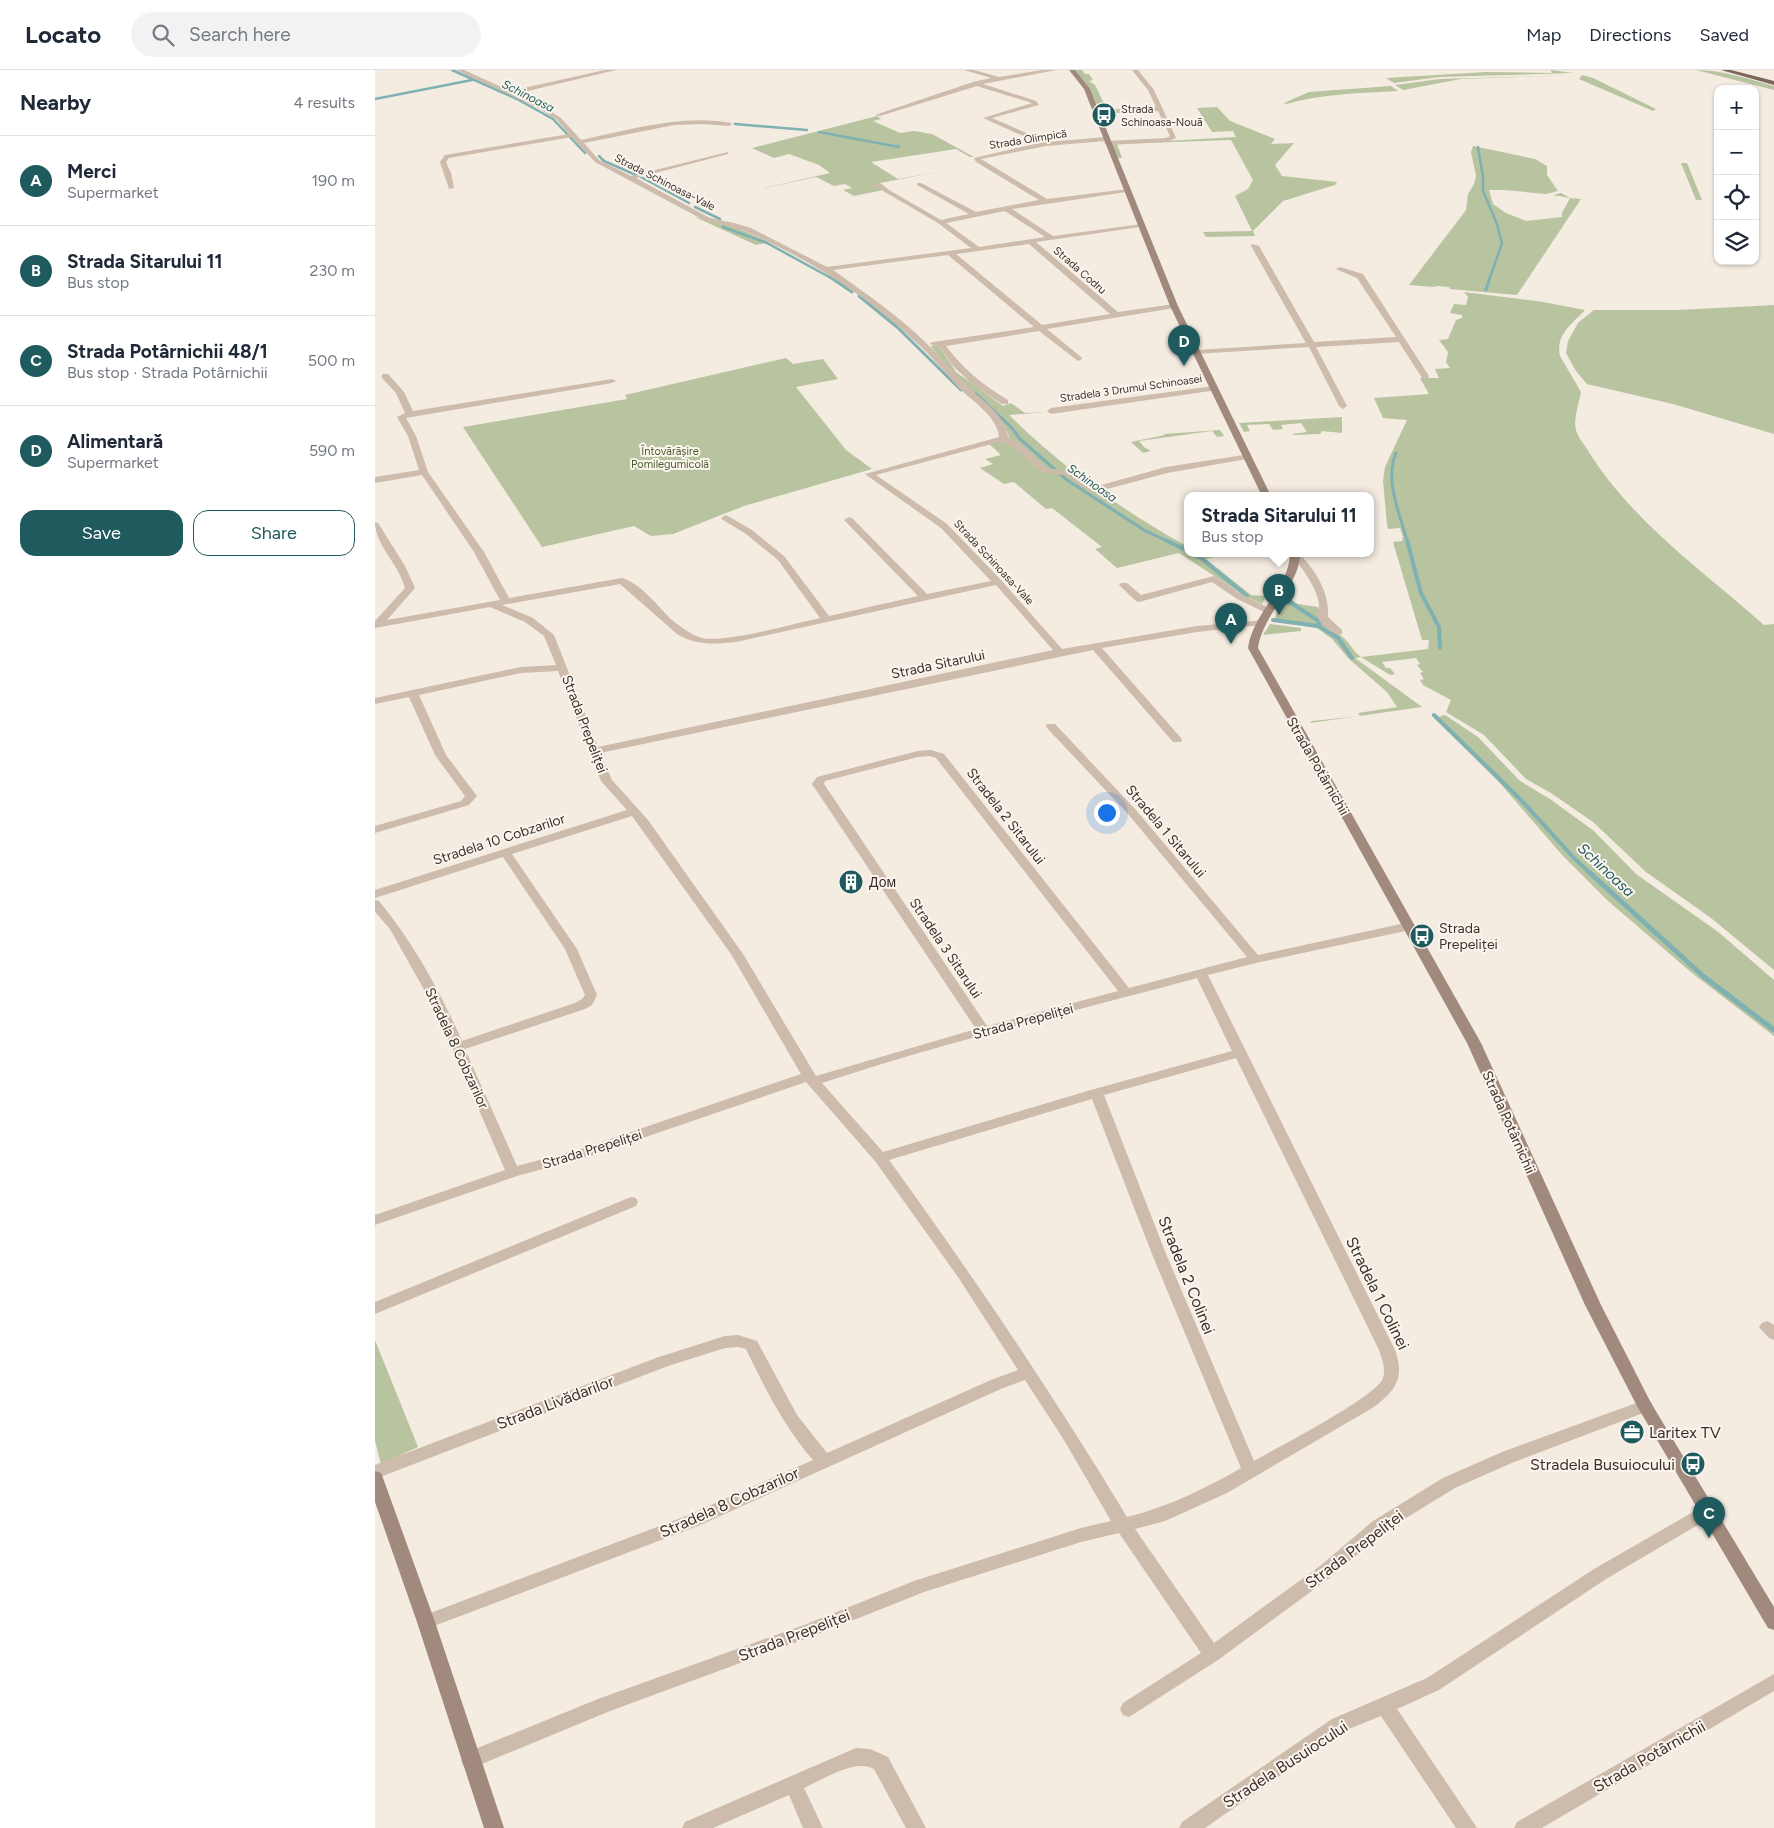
<!DOCTYPE html>
<html lang="en">
<head>
<meta charset="utf-8">
<style>
	:root { --surface:#fff; --page:#f2f2f3; --text:#1f2937; --muted:#747a83; --line:#e0e1e3; --accent:#1f5a5e }
	body { margin:0; font-family:Figtree,sans-serif; background:var(--page); color:var(--text) }
	.controls { position:absolute; right:15px; top:15px; display:grid; overflow:hidden; border-radius:10px; box-shadow:0 1px 4px #0004 }
	.controls button { width:45px; height:45px; display:grid; place-items:center; padding:0; border:0; border-bottom:1px solid var(--line); background:var(--surface); color:var(--text); font:25px sans-serif }
	.you { position:absolute; left:731px; top:742px; width:18px; height:18px; margin:-12px; border:4px solid #fff; border-radius:50%; background:#1a73e8; box-shadow:0 0 0 8px #1a73e833 }
	.badge { display:grid; place-items:center; width:32px; height:32px; border-radius:50%; background:var(--accent); color:#fff; font-size:16px; font-weight:700 }
	.pin { position:absolute; translate:-50% -41px; filter:drop-shadow(0 1px 2px #0008) }
	.pin::after { content:''; position:absolute; top:26px; width:18px; height:15px; background:inherit; clip-path:polygon(0 0,100% 0,50% 100%) }
	.popup { position:absolute; left:809px; top:422px; width:190px; height:65px; box-sizing:border-box; display:grid; place-content:center; border-radius:10px; background:var(--surface); filter:drop-shadow(0 1px 4px #0005); font-size:16px; white-space:nowrap; color:var(--muted) }
	.popup b { font-size:19px; color:var(--text) }
	.popup::after { content:''; position:absolute; left:50%; top:100%; margin-left:-10px; border:10px solid transparent; border-top-color:var(--surface) }
	.list { margin:0; padding:0; list-style:none }
	h2 { display:flex; justify-content:space-between; align-items:center; height:65px; margin:0; padding:0 20px; font-size:21px }
	h2 small { font-size:16px; font-weight:400; color:var(--muted) }
	.list li { display:grid; grid-template-columns:32px 1fr auto; gap:15px; align-items:center; box-sizing:border-box; height:90px; padding:0 20px; border-top:1px solid var(--line) }
	.list b { display:block; font-size:19px; white-space:nowrap }
	.list p { margin:0; font-size:16px; white-space:nowrap; color:var(--muted) }
	.list em { font-size:16px; font-style:normal; color:var(--muted) }
	.actions { display:flex; gap:10px; padding:15px 20px }
	.actions a { flex:1; padding:11px 0; border:1px solid var(--accent); border-radius:15px; text-align:center; font-size:18px; color:var(--accent) }
	.actions .main { background:var(--accent); color:#fff }
	.icon { flex:none; width:28px; height:28px; fill:none; stroke:currentColor; stroke-width:2; stroke-linecap:round; stroke-linejoin:round }
	.map { position:relative; flex:none; width:1399px; height:1758px; overflow:hidden }
	header { display:flex; align-items:center; gap:30px; box-sizing:border-box; height:70px; padding:0 25px; background:var(--surface); border-bottom:1px solid var(--line) }
	header strong { font-size:24px }
	nav { display:flex; gap:28px; margin-inline-start:auto; font-size:18px }
	.search { width:350px; height:45px; background:var(--page); display:flex; align-items:center; gap:12px; box-sizing:border-box; padding:0 18px; border-radius:28px; color:var(--muted); font-size:19px }
	main { display:flex }
	aside { flex:1; background:var(--surface) }
	.map>svg:first-child { display:block }
	.green { fill:#b8c4a0 }
	.lines { fill:none; stroke-linecap:round; stroke-linejoin:round }
	.stream-far3 { stroke:#7fb0b2; stroke-width:2.5 }
	.stream-far2 { stroke:#7fb0b2; stroke-width:3 }
	.stream-far1 { stroke:#7fb0b2; stroke-width:4 }
	.stream { stroke:#7fb0b2; stroke-width:5 }
	.street { fill:#cdbbac; fill-rule:evenodd }
	.secondary { fill:#a18a7d; fill-rule:evenodd }
	.primary { fill:#7d675c; fill-rule:evenodd }
	.labels { text-anchor:middle; stroke-width:4; stroke-linejoin:round; paint-order:stroke }
	.far-poi-label { font-size:11px; fill:#3b302b; stroke:#fbf5ee; text-anchor:start }
	.far-street-label { font-size:11px; fill:#3b302b; stroke:#fbf5ee }
	.far-park-label { font-size:11px; fill:#4a5a2e; stroke:#fbf5ee }
	.far-water-label { font-size:12px; font-style:italic; fill:#1f5a5e; stroke:#fbf5ee }
	.street-label { font-size:14px; fill:#3b302b; stroke:#fbf5ee }
	.poi-label { font-size:14px; fill:#3b302b; stroke:#fbf5ee; text-anchor:start }
	.water-label { font-size:15px; font-style:italic; fill:#1f5a5e; stroke:#fbf5ee }
	.near-street-label { font-size:16px; fill:#3b302b; stroke:#fbf5ee }
	.near-poi-label { font-size:16px; fill:#3b302b; stroke:#fbf5ee; text-anchor:start }
</style>
</head>
<body>
<header>
<strong>Locato</strong>
<div class="search"><svg class="icon" aria-label="search" viewBox="0 0 24 24"><circle cx="10" cy="10" r="6"/><path d="M15 15l6 6"/></svg>Search here</div>
<nav><a>Map</a><a>Directions</a><a>Saved</a></nav>
</header>
<main>
<aside>
<h2>Nearby<small>4 results</small></h2>
<ul class="list">
<li><span class="badge">A</span><div><b>Merci</b><p>Supermarket</p></div><em>190 m</em></li>
<li><span class="badge">B</span><div><b>Strada Sitarului 11</b><p>Bus stop</p></div><em>230 m</em></li>
<li><span class="badge">C</span><div><b>Strada Potârnichii 48/1</b><p>Bus stop · Strada Potârnichii</p></div><em>500 m</em></li>
<li><span class="badge">D</span><div><b>Alimentară</b><p>Supermarket</p></div><em>590 m</em></li>
</ul>
<div class="actions"><a class="main">Save</a><a>Share</a></div>
</aside>
<div class="map">
<svg width="1399" height="1758" viewBox="0 0 1399 1758">
	<rect width="100%" height="100%" fill="#f4ebe1"/>
	<g class="green">
		<path d="M700 0H707L710 4H714L718 10 714 11 720 15 732 40 724 39 712 16Z"/>
		<path d="M1176 0 1198 3 1064 7 1019 13 1011 8 1111 2 1177 3Z"/>
		<path d="M1321 0C1348 0 1373 9 1399 16V20Z"/>
		<path d="M1201 5 1086 9 1028 20 1020 15 1065 9Z"/>
		<path d="M1207 5 1218 8 1281 39 1278 41 1204 9Z"/>
		<path d="M1016 16 1023 21C986 23 946 24 911 34L909 33 934 22Z"/>
		<path d="M842 37 855 51 900 69 896 74 919 73 900 95 907 106 962 112 960 115 908 131 878 161 880 166 831 167 828 162 877 161 860 126 873 119 878 110 856 70 742 74 747 88H756H741L736 74H738L861 67 858 61 837 62 822 38Z"/>
		<path d="M502 46 506 49 498 51 525 63 539 61 557 64 599 87H595L581 79 496 92 523 109 568 101 505 113 513 119 479 126 468 120 477 118 470 114 459 116 441 107 381 120 455 103 444 95 414 84 399 88 377 78Z"/>
		<path d="M1098 76 1160 89 1172 96V105L1183 121 1171 124 1129 120H1114L1118 134 1131 143 1151 151 1187 147V143L1195 128 1178 125 1186 123 1195 128 1206 129 1142 225 1075 219 1074 217 1062 216 1059 217 1034 215 1091 140 1093 124 1099 114 1101 106 1096 82Z"/>
		<path d="M1306 93H1312L1327 130H1321Z"/>
		<path d="M320 147 356 155 394 172 381 175Z"/>
		<path d="M1089 222 1168 232 1210 240C1198 253 1180 265 1185 286L1206 322C1204 333 1198 350 1201 360 1203 368 1208 372 1212 379 1257 452 1326 499 1389 555L1399 554V900L1336 848 1271 802 1218 752 1176 723 1151 709 1109 665 1071 642 1076 630 1048 615 1045 610 1049 609 1045 603 1048 602 1042 595 1045 594 1041 588 1007 592 1011 598H1015L1020 604 1015 605 986 587 980 588 1047 637 935 653 937 651 985 646 983 643 1022 637 1012 622 973 588 957 569 942 558 902 551 900 548 909 523V525L923 534 943 537C945 554 958 558 970 569 976 575 979 582 986 587L1053 579 1054 570H1047L1018 472 1027 471 1028 467 1025 458 1013 459 1012 454 1008 411 1010 397 1032 350 1008 348 999 328 1054 324 1045 308H1064L1060 299 1075 298 1071 292 1073 282 1064 270 1073 269 1081 250 1087 248V245L1075 243 1079 234 1091 235 1093 227Z"/>
		<path d="M1399 235V364L1298 334 1212 314 1201 301 1191 283 1193 271 1203 253 1219 240H1303Z"/>
		<path d="M560 275 564 276 581 302 628 336 636 333 650 343 672 342 634 345C686 396 745 439 808 474L813 473V484H853L831 489 876 525 891 526 887 534 870 526 804 483 742 498 720 479 727 477 677 438 671 439 639 412 629 414 605 398 618 394 610 389 626 385 614 374 635 369 629 355 578 303 557 278 556 276Z"/>
		<path d="M411 288 418 294 448 289 463 309 421 317 471 380 497 399 369 436 298 464 276 466 259 456 167 477 88 357 252 329 250 325Z"/>
		<path d="M967 347V363L947 361 945 364 919 365 917 364 932 362 926 353 906 355 908 359 898 360 894 354 872 355 875 361 869 362 864 353Z"/>
		<path d="M845 360 849 366 842 367 837 361 764 371 769 377 776 381 768 383 756 372 790 365 789 364Z"/>
		<path d="M895 554 926 558V561L888 565Z"/>
		<path d="M1070 645 1103 667 1145 711 1175 729 1219 761 1261 804 1342 861 1399 910V966L1317 903 1232 830 1188 786 1123 711 1059 648Z"/>
		<path d="M0 1270 43 1377 6 1394 0 1371Z"/>
	</g>
	<g class="lines">
		<g class="stream-far3">
			<path d="M77 0 142 29 178 49 210 83"/>
			<path d="M0 29 97 10"/>
			<path d="M360 54 432 60"/>
			<path d="M444 62 524 77"/>
			<path d="M1103 77 1108 107V121L1122 154 1127 173 1115 208"/>
			<path d="M224 86 229 91 261 105"/>
			<path d="M266 107 314 133"/>
			<path d="M320 137 345 149"/>
			<path d="M347 152 348 157 392 173 456 208"/>
		</g>
		<g class="stream-far2">
			<path d="M455 207 477 222"/>
			<path d="M1111 220 1115 207"/>
			<path d="M484 226 522 257 586 320"/>
			<path d="M601 324 636 357 645 369 692 410 769 460 792 471"/>
			<path d="M1021 383C1009 411 1025 443 1032 471"/>
		</g>
		<g class="stream-far1">
			<path d="M790 470 813 481"/>
			<path d="M1032 470 1046 523 1064 557 1065 578"/>
			<path d="M817 484 826 488 872 526"/>
			<path d="M898 550 943 556 945 552 907 527"/>
			<path d="M942 555 963 568 977 588"/>
			<path d="M1059 645 1146 730 1200 789 1216 804"/>
		</g>
		<path class="stream" d="M1215 803 1328 906 1399 960"/>
		<g class="street">
			<path d="M81 0H89L135 21 230 0H241L140 24 169 37 186 48 206 70C255 60 306 44 356 53L357 54 354 56 327 54 299 55 209 73 224 90 256 106 353 82V84L261 108 335 148 359 153 376 158 452 197 596 178 563 153 498 115V113H502L566 150 594 144 542 115V113H546L601 142 664 130 601 92 599 88 664 73 608 48 657 33 602 16 505 46 500 45 598 12 616 8 589 0H599L624 7 667 0H681L608 14 661 31 664 35 617 48 672 72 731 67 734 69 731 71 671 76 606 89 672 129 753 119V121L751 122 637 139 678 166 767 154 769 155 765 157 661 172 743 242 799 234 803 236 799 238 672 259 706 287 707 289 703 291 664 261 571 276C588 299 608 315 633 330V334H627L598 315 577 295 564 276 554 274 558 272 659 257 573 185 458 200C490 223 523 245 551 273 565 286 577 301 591 315 606 330 630 344 633 367L644 373 672 398 699 402 719 417 791 397 875 384 876 386 872 389 792 403 717 423 693 406 666 402 638 377 628 371 501 405 572 454 626 510 687 579 822 556 889 550 890 552 885 555 822 562 727 578 806 668 807 670 806 672H798L718 580 225 683 237 710 273 750 368 884 441 1006 601 959 437 714 442 707 543 681 556 680 569 684 754 918 872 887 753 744 672 658 671 656 672 654H680L761 740 883 885 1035 852 1041 856 1035 860 881 893 833 905 1020 1280C1030 1308 1021 1320 999 1337L852 1423 790 1451 760 1459 839 1573 945 1496 998 1451 1068 1408 1127 1382 1264 1332 1270 1330 1276 1332 1278 1336 1276 1340 1139 1392 1080 1418 1010 1461 957 1506 843 1590 754 1647 748 1645 745 1639 748 1633 826 1583 744 1463 706 1472 549 1522 441 1565 235 1641 102 1696 95 1698 88 1696 86 1690 88 1684 223 1629 429 1555 539 1511 706 1458 736 1451 689 1370 650 1310 628 1318 323 1456 51 1559 45 1557 42 1552 45 1547 311 1446 438 1390C409 1357 390 1318 371 1279L363 1277 350 1278 293 1296 0 1409V1395L281 1288 350 1266 363 1265 382 1271 422 1345 452 1383 616 1310 643 1300 583 1207 500 1091 431 1012 215 1086 142 1106 0 1155V1145L130 1100 61 941 15 859 0 842V830L4 831C39 873 65 922 87 971L200 933 207 929 210 925 190 879 128 787 0 828V820L252 740 226 711 183 601 146 603 44 625 71 685 102 726 94 735 0 763V756L86 731 90 726 60 685 34 627 0 634V628L146 597 181 595 169 566 150 552 115 537 0 558V551L30 518C24 494 0 475 0 452L3 453 30 496 40 518 12 550 125 530 99 482 47 405 0 413V407L44 400 33 366 22 347 30 343 21 323 7 308V304H13L29 322 38 341 237 309 241 311 237 313 31 348 41 366 53 402 109 482 134 528 247 508C267 514 283 537 297 550 306 557 316 565 327 568 351 573 418 554 445 548L403 490 371 464 348 450 346 448 351 445 377 460 409 486 454 546 543 526 471 452 469 450 474 447 477 448 552 524 616 511 566 458 490 404 624 367C622 346 598 332 584 318 571 304 559 289 545 276 494 227 434 189 370 161 354 155 337 155 323 147L220 92 197 67 74 88 71 92 76 103 79 118 74 119 65 92 70 85 194 64 182 50 165 39ZM630 141 670 167 604 177 571 153ZM654 174 735 244 667 255 581 184ZM245 514 302 564C322 576 339 574 361 572L621 515 678 580 223 677 179 565 158 548 127 535ZM555 686 561 688 743 921 612 956 449 714 450 711 543 687ZM257 746 356 884 426 1004 206 1079 142 1096 90 979 210 939 217 935 222 925 202 879 137 784ZM822 908 857 981 716 1020 508 1082 447 1013C570 972 697 942 822 908ZM861 988 1004 1280C1007 1289 1012 1301 1007 1310 998 1328 902 1378 879 1391L791 1184 729 1025ZM717 1029 777 1184 866 1398C830 1419 792 1437 752 1447 678 1324 598 1206 514 1090Z"/>
			<path d="M757 0H763L779 20 801 68 792 72 732 75 729 73 732 71 791 68 795 66 783 41 721 44 718 42 721 40 781 37 773 20Z"/>
			<path d="M877 174 884 176 939 272 1021 267 982 208 961 199 965 197 988 204 1054 306 1053 308H1047L1024 272 941 277 972 336 968 339 964 336 934 277 819 284 818 282 822 280 931 273 876 176Z"/>
			<path d="M839 316 843 318 842 320 676 344 672 341 676 338Z"/>
			<path d="M918 484H924C941 500 955 524 953 547L967 560V564C958 566 945 555 943 547 942 543 944 539 944 535 943 520 928 498 918 488Z"/>
			<path d="M839 506 868 525 898 540 893 543 889 542 862 529 837 512 764 532 761 531 744 515 746 513H752L766 525Z"/>
			<path d="M256 1127 261 1128 263 1132 261 1136 0 1244V1232Z"/>
			<path d="M1392 1251 1399 1255V1270L1394 1268 1384 1257 1387 1253Z"/>
			<path d="M1332 1434 1338 1436 1340 1441 1338 1446 1231 1509 1064 1620 1022 1639 1102 1758H1081L1006 1646 969 1661 830 1758H804L807 1752 957 1649 1052 1608 1219 1499Z"/>
			<path d="M1399 1604V1621L1167 1758H1139L1142 1752Z"/>
			<path d="M481 1678 495 1679 513 1687 551 1758H531L499 1699C480 1688 449 1709 429 1718L448 1758H428L414 1725 338 1758H307L310 1752Z"/>
		</g>
		<g class="secondary">
			<path d="M694 0H700L715 19 803 236 896 426H887L795 236 709 19Z"/>
			<path d="M915 484H925C925 515 888 543 883 578L1106 973 1226 1235 1276 1333 1399 1537V1560L1393 1558 1262 1336 1210 1235 1092 973 873 578C878 542 914 518 915 484Z"/>
			<path d="M0 1401 6 1403 8 1408 60 1552 129 1758H109L42 1552 0 1432Z"/>
		</g>
		<path class="primary" d="M1346 0H1356L1399 11V15Z"/>
	</g>
	<defs>
		<symbol id="bus-disc" viewBox="-11 -11 22 22"><circle r="9.5" fill="#1f5a5e" stroke="#fbf5ee"/><path d="M-5-6H5V4H4V6H2V4H-2V6H-4V4H-5ZM-3.5-4V0h7V-4ZM-3.5 1.2v1.5H-2V1.2ZM2 1.2v1.5H3.5V1.2Z" fill="#fff"/></symbol>
		<symbol id="building-disc" viewBox="-11 -11 22 22"><circle r="9.5" fill="#1f5a5e" stroke="#fbf5ee"/><path d="M-4-6H4V6H1V3H-1V6H-4ZM-2.5-4.3h1.7v1.8h-1.7ZM.8-4.3h1.7v1.8H.8ZM-2.5-1h1.7V.8h-1.7ZM.8-1h1.7V.8H.8Z" fill="#fff"/></symbol>
		<symbol id="office-disc" viewBox="-11 -11 22 22"><circle r="9.5" fill="#1f5a5e" stroke="#fbf5ee"/><path d="M-6-3h4V-5.5h4V-3h4V5H-6ZM-1-4.5V-3h2v-1.5ZM-6 0V1H6V0Z" fill="#fff"/></symbol>
	</defs>
	<g fill-rule="evenodd">
		<use href="#bus-disc" x="715" y="31" width="28" height="28"/>
		<use href="#building-disc" x="462" y="798" width="28" height="28"/>
		<use href="#bus-disc" x="1033" y="852" width="28" height="28"/>
		<use href="#office-disc" x="1243" y="1348" width="28" height="28"/>
		<use href="#bus-disc" x="1304" y="1380" width="28" height="28"/>
	</g>
	<g class="labels">
		<g class="far-poi-label">
			<text x="746" y="43">Strada<tspan x="746" dy="13">Schinoasa-Nouă</tspan></text>
		</g>
		<g class="far-street-label">
			<text transform="translate(653 69) rotate(-9)" y="4">Strada Olimpică</text>
			<text transform="translate(290 112) rotate(27)" y="4">Strada Schinoasa-Vale</text>
			<text transform="translate(705 200) rotate(41)" y="4">Strada Codru</text>
			<text transform="translate(756 318) rotate(-8)" y="4">Stradela 3 Drumul Schinoasei</text>
			<text transform="translate(619 492) rotate(47)" y="4">Strada Schinoasa-Vale</text>
		</g>
		<g class="far-park-label">
			<text x="295" y="385">Întovărășire<tspan x="295" dy="13">Pomilegumicolă</tspan></text>
		</g>
		<g class="far-water-label">
			<text transform="translate(153 26) rotate(27)" y="4">Schinoasa</text>
			<text transform="translate(717 413) rotate(35)" y="4">Schinoasa</text>
		</g>
		<g class="street-label">
			<text transform="translate(563 594) rotate(-12)" y="5">Strada Sitarului</text>
			<text transform="translate(210 654) rotate(69)" y="5">Strada Prepeliței</text>
			<text transform="translate(943 696) rotate(60)" y="5">Strada Potârnichii</text>
			<text transform="translate(631 746) rotate(52)" y="5">Stradela 2 Sitarului</text>
			<text transform="translate(791 761) rotate(50)" y="5">Stradela 1 Sitarului</text>
			<text transform="translate(124 769) rotate(-18)" y="5">Stradela 10 Cobzarilor</text>
			<text transform="translate(571 878) rotate(56)" y="5">Stradela 3 Sitarului</text>
			<text transform="translate(648 951) rotate(-15)" y="5">Strada Prepeliței</text>
			<text transform="translate(82 978) rotate(65)" y="5">Stradela 8 Cobzarilor</text>
			<text transform="translate(1134 1052) rotate(66)" y="5">Strada Potârnichii</text>
			<text transform="translate(217 1079) rotate(-17)" y="5">Strada Prepeliței</text>
		</g>
		<g class="poi-label">
			<text x="494" y="817">Дом</text>
			<text x="1064" y="863">Strada<tspan x="1064" dy="16">Prepeliței</tspan></text>
		</g>
		<g class="water-label">
			<text transform="translate(1231 800) rotate(43)" y="5">Schinoasa</text>
		</g>
		<g class="near-street-label">
			<text transform="translate(812 1205) rotate(68)" y="6">Stradela 2 Colinei</text>
			<text transform="translate(1003 1223) rotate(64)" y="6">Stradela 1 Colinei</text>
			<text transform="translate(180 1332) rotate(-21)" y="6">Strada Livădarilor</text>
			<text transform="translate(354 1432) rotate(-24)" y="6">Stradela 8 Cobzarilor</text>
			<text transform="translate(979 1479) rotate(-37)" y="6">Strada Prepeliței</text>
			<text transform="translate(419 1565) rotate(-21)" y="6">Strada Prepeliței</text>
			<text transform="translate(1274 1686) rotate(-30)" y="6">Strada Potârnichii</text>
			<text transform="translate(910 1694) rotate(-33)" y="6">Stradela Busuiocului</text>
		</g>
		<g class="near-poi-label">
			<text x="1274" y="1368">Laritex TV</text>
			<text x="1300" y="1400" text-anchor="end">Stradela Busuiocului</text>
		</g>
	</g>
</svg>
<div class="controls">
<button>+</button>
<button>−</button>
<button><svg class="icon" aria-label="locate" viewBox="0 0 24 24"><circle cx="12" cy="12" r="6"/><path d="M12 2v4M12 18v4M2 12h4M18 12h4"/></svg></button>
<button><svg class="icon" aria-label="layers" viewBox="0 0 24 24"><path d="M12 4l9 5-9 5-9-5zM3 14l9 5 9-5"/></svg></button>
</div>
<div class="you"></div>
<div class="pin badge" style="left:856px;top:574px">A</div>
<div class="pin badge" style="left:904px;top:545px">B</div>
<div class="popup"><b>Strada Sitarului 11</b>Bus stop</div>
<div class="pin badge" style="left:1334px;top:1468px">C</div>
<div class="pin badge" style="left:809px;top:296px">D</div>
</div>
</main>
</body>
</html>
